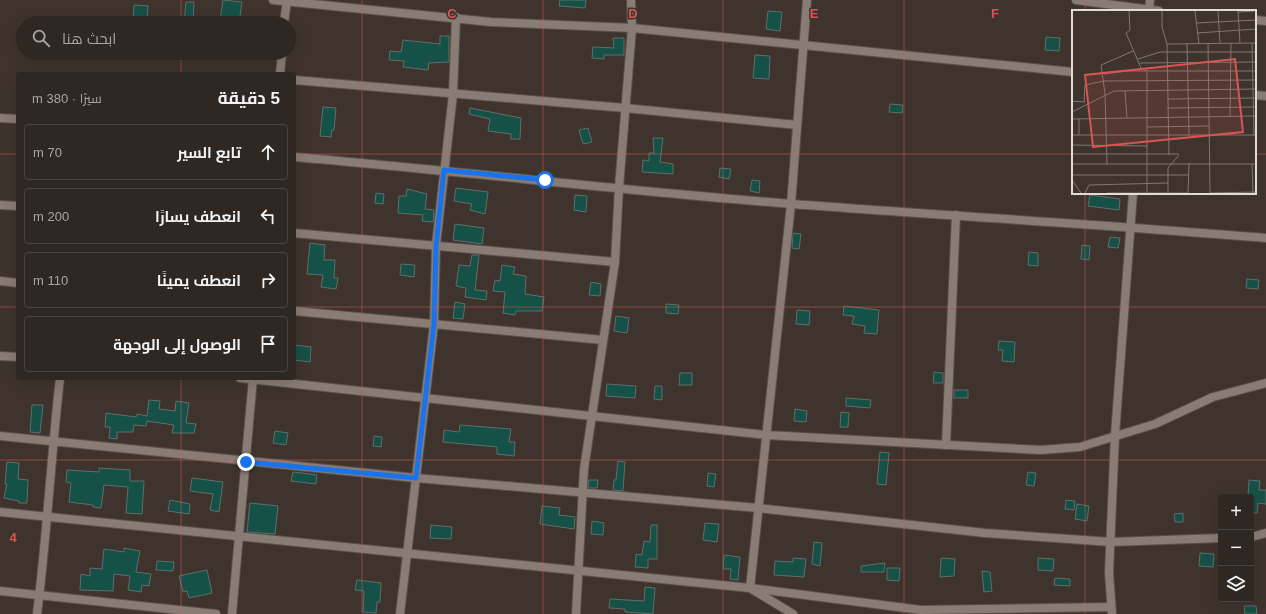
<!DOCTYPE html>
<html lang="ar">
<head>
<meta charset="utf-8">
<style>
	:root { --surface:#2e2722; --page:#362f2a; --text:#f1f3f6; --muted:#a7a5a5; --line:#494440 }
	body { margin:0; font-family:Helvetica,Cairo,sans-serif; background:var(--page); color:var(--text); direction:rtl }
	.controls { position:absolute; right:12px; bottom:12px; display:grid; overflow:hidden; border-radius:4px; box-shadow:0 4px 16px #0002 }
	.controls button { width:36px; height:36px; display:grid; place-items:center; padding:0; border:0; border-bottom:1px solid var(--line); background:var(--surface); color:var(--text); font:20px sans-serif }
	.stop { position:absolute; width:12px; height:12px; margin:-9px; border:3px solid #1a73e8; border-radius:50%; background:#fff }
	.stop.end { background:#1a73e8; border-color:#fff; box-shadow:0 1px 4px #0008 }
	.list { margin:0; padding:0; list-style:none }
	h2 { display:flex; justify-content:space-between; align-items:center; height:52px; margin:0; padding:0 16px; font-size:17px }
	h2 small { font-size:13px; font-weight:400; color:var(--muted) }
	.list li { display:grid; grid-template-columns:26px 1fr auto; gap:12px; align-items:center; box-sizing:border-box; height:56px; margin:0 8px 8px; padding:0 8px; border:1px solid var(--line); border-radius:4px }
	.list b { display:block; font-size:15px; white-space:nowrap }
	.list em { font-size:13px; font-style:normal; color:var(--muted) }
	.icon { flex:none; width:22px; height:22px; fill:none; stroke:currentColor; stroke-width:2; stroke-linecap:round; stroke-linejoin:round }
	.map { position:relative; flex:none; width:1266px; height:614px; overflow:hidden; direction:ltr }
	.search { position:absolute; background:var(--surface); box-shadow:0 4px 16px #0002; left:16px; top:16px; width:280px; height:44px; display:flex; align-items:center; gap:10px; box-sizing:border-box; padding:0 14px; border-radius:22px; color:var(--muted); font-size:15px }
	.panel { position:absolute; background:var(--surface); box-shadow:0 4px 16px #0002; left:16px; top:72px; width:280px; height:308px; border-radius:4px; direction:rtl }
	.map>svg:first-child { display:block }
	.building { fill:#165147; stroke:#5f6e6b }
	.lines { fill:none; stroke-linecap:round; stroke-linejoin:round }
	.street-casing { stroke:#5a514b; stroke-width:10 }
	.street { stroke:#887c75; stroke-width:8 }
	.route { stroke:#1a73e8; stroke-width:5 }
	.grid { fill:none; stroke:#d95554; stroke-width:1; stroke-opacity:0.55 }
	.inset-road { fill:none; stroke:#807771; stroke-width:1 }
	.view { fill:#d95554; fill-opacity:0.15; stroke:#d95554; stroke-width:2 }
	.inset-edge { fill:none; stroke:#e2dbd7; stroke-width:2 }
	.grid-label { font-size:13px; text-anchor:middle; font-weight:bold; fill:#d95554; stroke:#3e342d; stroke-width:3; stroke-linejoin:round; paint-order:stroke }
</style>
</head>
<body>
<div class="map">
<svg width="1266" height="614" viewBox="0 0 1266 614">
	<rect width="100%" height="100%" fill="#3e342d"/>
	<g class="building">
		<path d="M223 0 242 2 239 23 220 21Z"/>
		<path d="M560 0H586L585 8 559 6Z"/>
		<path d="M186 2H194L193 23H184Z"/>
		<path d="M134 5 148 6 147 20 133 19Z"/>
		<path d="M768 11 782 12 780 31 766 29Z"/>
		<path d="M440 36H449V62L429 63 428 70 403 67 404 61 389 60 390 51 401 52 403 40 440 44Z"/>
		<path d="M1046 37 1060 38 1059 51 1045 50Z"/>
		<path d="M613 38H624V55H604V59L592 58 593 47 614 48Z"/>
		<path d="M755 55 770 56 769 79 753 78Z"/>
		<path d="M890 104 903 105 902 113 889 112Z"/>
		<path d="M323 107 336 108 334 130H332L331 137 320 136Z"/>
		<path d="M470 108 521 118 520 139H511V134L488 131 490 119 469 114Z"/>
		<path d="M588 128 592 142 583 144 579 130Z"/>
		<path d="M653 138H663L660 162 673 164V174L642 172 643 160 649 161V153H654Z"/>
		<path d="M720 168 731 169 729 179 719 177Z"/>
		<path d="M752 180 760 181 759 193 750 191Z"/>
		<path d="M456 188 488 192 485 214 470 210 472 204 454 201Z"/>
		<path d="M407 189 427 194 425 209 434 210 433 222 422 221 423 215 398 213 399 196H406Z"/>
		<path d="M376 193 384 194 383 204 375 203Z"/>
		<path d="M575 195 587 196 586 212 574 210Z"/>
		<path d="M1090 195 1120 199 1119 210 1088 206Z"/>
		<path d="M455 224 484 228 482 244 453 240Z"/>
		<path d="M793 233 801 234 799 249 792 248Z"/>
		<path d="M1110 237 1120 238 1118 248 1108 247Z"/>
		<path d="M310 243 325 245 324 260H335L334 278H338L336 289 321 287 323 275 307 274Z"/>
		<path d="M1082 245 1090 246 1089 260 1081 259Z"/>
		<path d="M1029 252 1038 253V266L1028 265Z"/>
		<path d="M472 255H479L475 290 487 291 486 300 465 297 466 288 456 286 459 265 470 266Z"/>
		<path d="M401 264 415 265 414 277 400 275Z"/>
		<path d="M502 265 515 267 513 274 526 276 525 294 544 297 542 311H516L515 315 503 313 505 292 493 291 495 280 500 281Z"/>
		<path d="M1247 279 1259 280 1258 289 1246 288Z"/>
		<path d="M591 282 601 284 600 296 589 295Z"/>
		<path d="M455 302 465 304 463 319 453 318Z"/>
		<path d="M666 304 679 305 678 314 666 313Z"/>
		<path d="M844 306 879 310 877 334 864 333 865 326 852 324 854 316 843 315Z"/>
		<path d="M797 310 810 311 809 325 796 324Z"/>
		<path d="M616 316 629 318 627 333 614 331Z"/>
		<path d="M999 341 1015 342 1014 362 1002 361 1003 350H998Z"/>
		<path d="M295 345 311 347 310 362 294 360Z"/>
		<path d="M934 372 943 373V383H933Z"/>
		<path d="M680 373H692V385H679Z"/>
		<path d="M607 384 636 386 635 398 606 396Z"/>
		<path d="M655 386H662V400L654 399Z"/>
		<rect x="954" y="390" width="14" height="8"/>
		<path d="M846 398 871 400 870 408 846 406Z"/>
		<path d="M149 400 160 401 159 409 175 411 176 401 189 403 186 423 196 424 194 433H172L174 425 147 421 146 426 134 425 133 432H117V439L109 438 110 427H105L106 413 136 417 137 414 147 416Z"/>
		<path d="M32 405H43L40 433 30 432Z"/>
		<path d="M795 409 807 411 806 422 794 421Z"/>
		<path d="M841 412 849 413 848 427H840Z"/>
		<path d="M460 425 511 429 509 442H515L514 456 497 454V447L443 442 444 430 459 432Z"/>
		<path d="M275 431 288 433 286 445 273 443Z"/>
		<path d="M374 436 382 437 381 447 373 446Z"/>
		<path d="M880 452 889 453 886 485 877 484Z"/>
		<path d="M618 461 625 462 623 491 613 490 614 480H616Z"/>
		<path d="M7 462 19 463 18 479 28 480 27 503H19V501L4 498 7 484H5Z"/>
		<path d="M99 468 130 470V481H144L142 514 126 513 128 487 104 485 101 508 93 507V505L69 502 71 483 66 482 67 470 99 472Z"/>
		<path d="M293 472 317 475 316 484 291 481Z"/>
		<path d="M1028 472 1036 473 1034 486 1026 485Z"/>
		<path d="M708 473 716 474 714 487 707 486Z"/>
		<path d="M192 478 223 482 219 512 210 510 213 494 190 491Z"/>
		<path d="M589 480H598L597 488H588Z"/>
		<path d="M1249 480 1260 481 1259 490H1266V504L1258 503 1257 513H1251V497H1248Z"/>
		<path d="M170 500 190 504 189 514 168 511Z"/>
		<path d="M1066 500 1075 501 1074 510 1065 509Z"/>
		<path d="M250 503 278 506 275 534 247 532Z"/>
		<path d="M1077 504 1089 506 1087 521 1075 519Z"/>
		<path d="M542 506 560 508 559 515 575 517 574 529 540 524Z"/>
		<path d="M1183 513V522H1175L1174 514Z"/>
		<path d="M592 521 604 523 603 535 591 534Z"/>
		<path d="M705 523 719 524 717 542 703 540Z"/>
		<path d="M431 525 452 527 451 539 430 538Z"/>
		<path d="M651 525H657V559H648V568L635 567 636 554 642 555 644 541 650 542Z"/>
		<path d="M814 542 822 543 820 566 812 564Z"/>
		<path d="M124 548 140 551 136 572 151 574 149 586 142 585 141 592 128 590 130 576 114 574 113 591 80 590 81 574 90 576V568L102 569 104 549 124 552Z"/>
		<path d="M1200 553 1214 554 1213 567 1199 566Z"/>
		<path d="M724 555 740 557 738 580 730 579 731 569H723Z"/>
		<path d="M793 558 806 559 804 577 774 575 775 561 793 562Z"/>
		<path d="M941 558 955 559 954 576 940 577Z"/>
		<path d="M1038 558 1054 559 1053 571 1038 570Z"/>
		<path d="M157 561 174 562 173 571 156 570Z"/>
		<path d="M885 563 884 572H861V566Z"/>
		<path d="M887 568H900L899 581 887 580Z"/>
		<path d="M207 570 212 593 189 598 187 591 183 592 179 576Z"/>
		<path d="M982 571 990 572 992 591 984 592Z"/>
		<path d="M1055 578 1070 579V586L1054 585Z"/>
		<path d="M357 580 381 583 380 602H377L376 613 363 612 364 591 355 590Z"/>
		<path d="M645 587 655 588 653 614 625 612V609L609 608 610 599 644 601Z"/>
		<path d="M1244 606H1256L1257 614H1245Z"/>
	</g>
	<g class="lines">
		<defs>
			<g id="street">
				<path d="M273 0 491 22 632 28 1073 72"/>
				<path d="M1076 0 1159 11"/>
				<path d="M1149 11 1150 0"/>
				<path d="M1255 20 1266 21"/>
				<path d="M284 23 287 0"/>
				<path d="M280 74 282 53"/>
				<path d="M294 80 625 108 797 125"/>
				<path d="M1255 95 1266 96"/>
				<path d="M0 118 18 119"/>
				<path d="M294 157C460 171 626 191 792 204 950 216 1108 225 1266 238"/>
				<path d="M0 205 18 206"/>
				<path d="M294 233 615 262"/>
				<path d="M0 281 18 283"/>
				<path d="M294 311 603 340"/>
				<path d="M0 356 18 357"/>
				<path d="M240 378 766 435 1041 450 1080 447 1155 424 1213 397 1266 383"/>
				<path d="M0 436 416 478 758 508 985 533 1111 542 1221 538"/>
				<path d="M946 445 956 215"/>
				<path d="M0 512 750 588 921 610 1111 607"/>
				<path d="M1251 537 1266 533"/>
				<path d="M0 591 216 614"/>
				<path d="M37 614C47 535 51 457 60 378"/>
				<path d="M232 614 253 378"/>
				<path d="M400 614 434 324 436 245 453 94 456 17"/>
				<path d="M576 614 584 469 615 262 619 187 632 28 631 0"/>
				<path d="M793 614 750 588 791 204 807 0"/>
				<path d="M1112 614 1109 573 1115 435 1133 193"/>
			</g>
		</defs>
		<use href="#street" class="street-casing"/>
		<use href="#street" class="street"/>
	</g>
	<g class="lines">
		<path class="route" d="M246 462 416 478 434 324 436 246 444 170 545 180"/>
	</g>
	<path class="grid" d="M181 0V23M362 0V614M543 0V614M723 0V614M904 0V614M1085 0V11M181 53V74M0 154H18M294 154H1073M1255 154H1266M1085 193V614M0 307H18M294 307H1266M181 378V614M0 460H1266"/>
	<g transform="translate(1072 10)">
		<rect width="184" height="184" fill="#3e342d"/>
		<path class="inset-road" d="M57 1 58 20 54 23 69 58 75 61V183M90 1V17L95 34 97 145M123 1 127 34M146 1 148 33M166 1 168 33M166 2 182 1M124 13 184 10M125 23 184 19M136 33 138 183M180 33 182 125M95 34 184 33M115 34 117 125M66 49 88 42H184M68 53 184 52M32 64 54 61H184M53 81 55 108M95 89 184 88M0 91 13 92M12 92 13 75 32 71 184 70M95 98 184 97M0 102 42 81 184 79M158 107 159 33M0 109 184 106M7 109V125M75 117 137 116M0 125H184M0 135 75 136M0 144H107M0 154H184M35 154 33 84 29 55 61 41M180 154 181 183M0 165H117M0 170 9 183M13 183 17 175 96 173M35 183H116M96 183V158L107 145M116 183 117 153M138 183 184 182"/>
		<path class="view" d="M163 49 171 122 21 137 13 65Z"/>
		<rect width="184" height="184" class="inset-edge"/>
	</g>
	<g class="grid-label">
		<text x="452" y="18">C</text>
		<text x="633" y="18">D</text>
		<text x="814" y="18">E</text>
		<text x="995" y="18">F</text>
		<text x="13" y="542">4</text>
	</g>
</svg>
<div class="controls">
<button>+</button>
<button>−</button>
<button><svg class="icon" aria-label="layers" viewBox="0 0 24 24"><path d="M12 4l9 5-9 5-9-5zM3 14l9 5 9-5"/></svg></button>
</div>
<div class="stop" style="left:545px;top:180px"></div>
<div class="stop end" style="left:246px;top:462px"></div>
<div class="search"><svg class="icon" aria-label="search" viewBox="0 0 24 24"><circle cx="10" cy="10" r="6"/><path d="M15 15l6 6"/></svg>ابحث هنا</div>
<section class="panel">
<h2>5 دقيقة<small>سيرًا · 380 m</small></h2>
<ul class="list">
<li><svg class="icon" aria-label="ahead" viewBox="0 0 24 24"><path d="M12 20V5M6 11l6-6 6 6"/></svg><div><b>تابع السير</b></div><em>70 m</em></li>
<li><svg class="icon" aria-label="left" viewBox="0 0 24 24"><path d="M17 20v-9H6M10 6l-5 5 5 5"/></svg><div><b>انعطف يسارًا</b></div><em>200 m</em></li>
<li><svg class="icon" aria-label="right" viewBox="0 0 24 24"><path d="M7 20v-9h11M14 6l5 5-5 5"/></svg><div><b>انعطف يمينًا</b></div><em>110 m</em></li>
<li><svg class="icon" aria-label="arrive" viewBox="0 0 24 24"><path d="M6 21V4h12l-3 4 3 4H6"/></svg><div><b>الوصول إلى الوجهة</b></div></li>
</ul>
</section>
</div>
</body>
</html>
